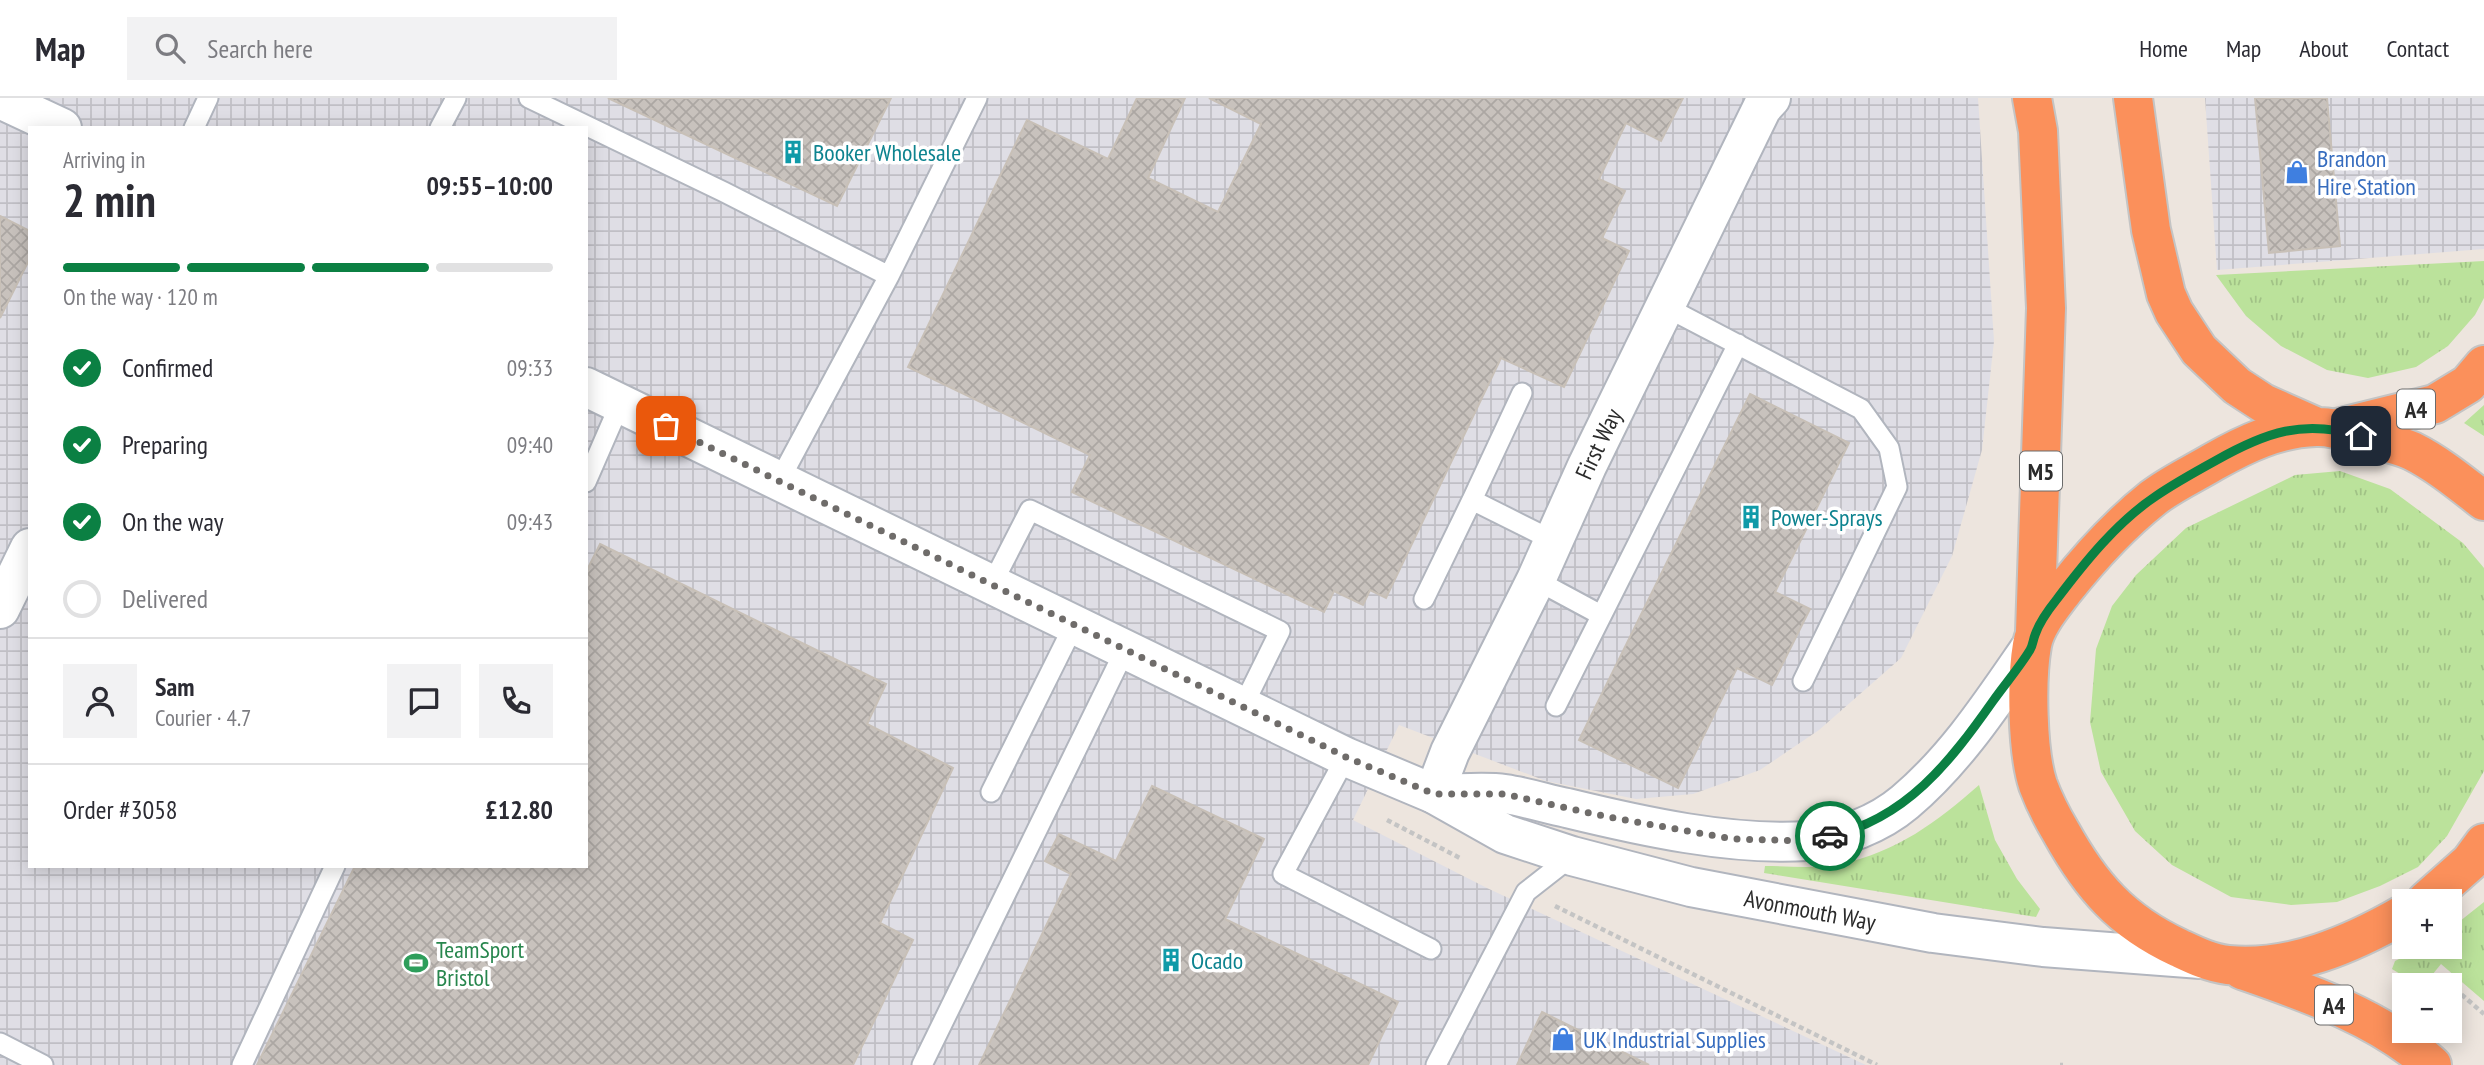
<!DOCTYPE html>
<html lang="en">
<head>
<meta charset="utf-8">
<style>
	body { margin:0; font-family:"PT Sans Narrow",sans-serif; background:#f2f2f3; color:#2b2b33; height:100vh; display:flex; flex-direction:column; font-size:26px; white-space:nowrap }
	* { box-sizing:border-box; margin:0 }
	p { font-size:23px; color:#7c7c81 }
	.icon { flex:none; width:38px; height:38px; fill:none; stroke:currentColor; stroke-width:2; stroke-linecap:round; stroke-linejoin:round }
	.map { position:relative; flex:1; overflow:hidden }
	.panel { position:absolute; left:28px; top:28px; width:560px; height:742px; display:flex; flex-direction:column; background:#fff; border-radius:0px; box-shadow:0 4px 18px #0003 }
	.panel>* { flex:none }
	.tools { position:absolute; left:2392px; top:791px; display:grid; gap:14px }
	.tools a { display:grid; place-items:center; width:70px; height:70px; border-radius:0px; background:#fff; box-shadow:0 4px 18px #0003; font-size:35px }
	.pin { position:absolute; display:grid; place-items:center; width:60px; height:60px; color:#fff; margin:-30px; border-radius:14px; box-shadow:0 4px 10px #0006 }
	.courier { position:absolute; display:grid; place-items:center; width:70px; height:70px; margin:-35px; border:5px solid #0b8043; border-radius:50%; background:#fff; color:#222; box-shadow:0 2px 9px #0007 }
	.overview em { font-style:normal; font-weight:700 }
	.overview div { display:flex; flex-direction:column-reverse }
	.overview { display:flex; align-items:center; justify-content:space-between; height:119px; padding:0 35px }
	h1 { font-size:46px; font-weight:700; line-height:52px }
	.bar { display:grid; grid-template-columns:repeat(4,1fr); gap:10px 7px; align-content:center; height:84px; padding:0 35px }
	.bar i { height:9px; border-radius:5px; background:#e1e1e2 }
	.bar .active { background:#0b8043 }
	.bar p { grid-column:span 4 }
	.line { display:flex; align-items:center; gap:18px; padding:0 35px; border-top:2px solid #e1e1e2 }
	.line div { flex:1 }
	.round { display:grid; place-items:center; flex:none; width:74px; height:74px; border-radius:0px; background:#f2f2f3 }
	ol { padding:0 35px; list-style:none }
	li { display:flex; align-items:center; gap:21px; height:77px }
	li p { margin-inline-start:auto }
	li .icon { padding:7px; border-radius:50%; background:#0b8043; color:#fff; stroke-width:4 }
	li:last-child { color:#7c7c81 }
	li i { width:38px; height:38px; border:4px solid #e1e1e2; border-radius:50% }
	header { display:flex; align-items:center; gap:42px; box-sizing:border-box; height:98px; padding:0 35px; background:#fff; border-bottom:2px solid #e1e1e2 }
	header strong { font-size:33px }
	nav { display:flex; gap:38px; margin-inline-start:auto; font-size:24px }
	.search { width:490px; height:63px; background:#f2f2f3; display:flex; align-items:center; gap:18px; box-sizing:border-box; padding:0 24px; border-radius:0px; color:#7c7c81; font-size:26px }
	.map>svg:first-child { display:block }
	.industrial { fill:url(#industrial-grid); fill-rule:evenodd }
	.grass { fill:url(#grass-tufts) }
	.building { fill:url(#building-cross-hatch); stroke:#c8c0b7; stroke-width:2 }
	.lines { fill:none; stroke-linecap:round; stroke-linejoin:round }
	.lane-casing { stroke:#b1b5be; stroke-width:23 }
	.street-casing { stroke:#b1b5be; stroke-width:42 }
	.highway-casing { stroke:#c4c4c4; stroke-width:42 }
	.path { stroke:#c4c4c4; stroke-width:4.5; stroke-dasharray:5 3.5; stroke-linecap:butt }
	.lane { stroke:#fff; stroke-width:19 }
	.street { stroke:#fff; stroke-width:38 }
	.highway { stroke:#fb905b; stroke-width:38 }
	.done { stroke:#6f6c6a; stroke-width:7; stroke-dasharray:0 12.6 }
	.route { stroke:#0b8043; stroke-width:9 }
	.labels { text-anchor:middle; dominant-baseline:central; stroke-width:7; stroke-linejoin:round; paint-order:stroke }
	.shield { fill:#fff; stroke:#6b6b6b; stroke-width:2 }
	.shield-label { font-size:23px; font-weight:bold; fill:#2b2b2b }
	.culture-label { font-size:24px; fill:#0d838f; stroke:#fff; text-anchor:start }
	.shop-label { font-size:24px; fill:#366cbe; stroke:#fff; text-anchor:start }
	.street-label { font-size:24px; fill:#2b2b2b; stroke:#fff }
	.leisure-label { font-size:24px; fill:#27864d; stroke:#fff; text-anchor:start }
</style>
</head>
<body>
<header>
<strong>Map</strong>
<div class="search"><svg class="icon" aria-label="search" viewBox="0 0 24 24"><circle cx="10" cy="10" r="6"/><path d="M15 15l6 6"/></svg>Search here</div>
<nav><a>Home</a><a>Map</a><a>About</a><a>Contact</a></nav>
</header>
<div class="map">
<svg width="2484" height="967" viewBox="0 0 2484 967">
	<defs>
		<pattern id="industrial-grid" width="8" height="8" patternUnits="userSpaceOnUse" patternTransform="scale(1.75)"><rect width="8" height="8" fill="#dfdee5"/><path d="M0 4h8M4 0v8" fill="none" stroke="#c0bfc5"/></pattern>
		<pattern id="grass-tufts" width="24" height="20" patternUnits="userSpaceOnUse" patternTransform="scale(1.75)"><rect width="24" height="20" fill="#bbe29b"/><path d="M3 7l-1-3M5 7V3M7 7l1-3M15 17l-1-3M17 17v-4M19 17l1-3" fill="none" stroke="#a1c286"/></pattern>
		<pattern id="building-cross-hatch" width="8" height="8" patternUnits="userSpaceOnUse" patternTransform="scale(1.75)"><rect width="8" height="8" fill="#c8c2bd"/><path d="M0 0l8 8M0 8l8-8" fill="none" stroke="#aca7a3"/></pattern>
	</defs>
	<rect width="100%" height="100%" fill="#ede5de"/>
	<!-- industrial -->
	<path class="industrial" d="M0 0H1978L1994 243 1982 352 1952 458 1901 560 1819 632 1760 672 1693 696 1636 701 1546 683 1399 627 1353 722 1487 790 1866 967H0ZM30 30H586V768H30Z
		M2205 0H2484V151L2217 172Z"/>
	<!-- grass -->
	<path class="grass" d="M2484 163V200L2475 217 2448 248 2416 269 2368 280 2327 272 2281 248 2246 218 2216 177Z
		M2484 307V338L2464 325Z
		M2340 373 2390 391 2463 445 2484 470V673L2447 738 2418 769 2380 788 2337 804 2291 807 2231 799 2172 767 2135 733 2101 674 2090 624 2096 551 2112 508 2136 477 2186 430 2295 377Z
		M1979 687 1995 742 2017 781 2040 811 2036 819 1764 775 1765 768C1789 768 1817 771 1840 766 1897 754 1937 724 1979 687Z
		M2484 804V903L2441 866 2424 887H2418L2392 871 2395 863 2423 849H2450V831Z"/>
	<!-- building -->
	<path class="building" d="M608 0H891L837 108Z
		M1137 0H1185L1148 80 1218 114 1261 26 1209 0H1683L1661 43 1626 25 1599 81 1625 93 1602 140 1629 153 1564 289 1501 260 1386 500 1370 492 1363 507 1334 493 1324 514 1072 394 1090 357 908 269 1027 22 1108 61Z
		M2255 0H2327L2340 148 2269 155Z
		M0 118 30 133V160L0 220Z
		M1750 296 1849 345 1775 494 1810 511 1772 587 1737 570 1678 690 1579 642Z
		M600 446 886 586 867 626 953 670 880 825 913 842 853 967H257L355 768H586V474Z
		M1152 688 1264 741 1225 821 1398 904 1368 967H979L1071 776 1045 763 1059 736 1116 763Z
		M1542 914 1649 967H1517Z"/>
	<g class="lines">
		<!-- lane casing -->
		<g class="lane-casing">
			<path id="lane" d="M529 0 724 94 889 178
				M194 30 208 0
				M440 30 456 0
				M1664 208 1861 311 1889 350 1897 389 1803 583
				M779 383 889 178 977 0
				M586 384 620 306
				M1472 402 1522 295
				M1536 482 1601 517
				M991 488 1030 412 1280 533 1243 608
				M1424 501 1472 402 1554 443
				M1556 608 1738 246
				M1346 659 1283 776 1431 851
				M991 694 1074 527
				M0 945 43 967
				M242 967 335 768
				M922 967 1125 552
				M1436 967 1526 794 1572 758"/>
		</g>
		<!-- street casing -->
		<g class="street-casing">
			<g id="street">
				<path d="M0 1 62 30"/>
				<path id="s1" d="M586 289 1346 659 1434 696 1505 736 1572 758 1691 789 1933 835 2043 849 2201 861"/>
				<path d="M0 511 30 450"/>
				<path id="s2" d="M1434 696 1450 654 1536 482 1587 368 1762 10 1771 0"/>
				<path d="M1436 696C1459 696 1483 693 1505 696 1526 699 1547 706 1567 710 1641 728 1731 748 1807 743 1841 741 1879 726 1905 704 1956 661 1993 604 2031 549"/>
			</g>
		</g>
		<!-- highway casing -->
		<g class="highway-casing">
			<path id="highway" d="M2032 0 2038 33 2046 210 2035 534
				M2133 0 2151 132 2166 196 2174 214 2199 252 2237 288 2263 305 2317 329
				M2338 330 2435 306 2468 286 2484 267
				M2426 803 2470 764 2484 745
				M2404 816C2352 846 2290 873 2228 867 2210 865 2194 857 2179 850 2121 823 2091 788 2061 734 2052 719 2044 703 2038 687 2027 653 2026 582 2032 547 2035 528 2052 508 2064 492 2090 459 2119 427 2153 400 2171 386 2193 376 2213 364 2245 346 2278 330 2316 329 2332 328 2347 334 2362 338 2378 343 2397 346 2412 353 2438 366 2461 385 2484 403
				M2242 872C2308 895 2379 919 2432 967"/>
		</g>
		<!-- path -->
		<path class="path" d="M1387 722 1460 760
			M1555 808 1877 967
			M2443 887 2446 883 2484 916
			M2060 967H2063"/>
		<!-- lane -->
		<use href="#lane" class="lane"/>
		<!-- street -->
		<use href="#street" class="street"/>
		<!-- highway -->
		<use href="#highway" class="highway"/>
	</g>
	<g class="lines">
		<!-- done -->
		<path class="done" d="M666 328 1346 659 1434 696H1504L1608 719 1733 741 1809 743 1830 738"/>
		<!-- route -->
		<path class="route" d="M1830 738C1906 721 1950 664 1993 603 2005 586 2019 570 2030 552 2033 547 2033 542 2035 537 2039 525 2049 511 2057 501 2085 464 2117 424 2156 398 2175 385 2195 374 2215 363 2266 334 2303 321 2361 338"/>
	</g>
	<!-- icons -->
	<defs>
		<g id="building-bare" transform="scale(1.89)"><path d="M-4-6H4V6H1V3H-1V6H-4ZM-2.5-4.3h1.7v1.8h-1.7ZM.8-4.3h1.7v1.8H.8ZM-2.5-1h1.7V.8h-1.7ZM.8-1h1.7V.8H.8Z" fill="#0f9aa8" stroke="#fff" stroke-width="2.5" paint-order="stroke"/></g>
		<g id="shop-bare" transform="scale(1.89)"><path d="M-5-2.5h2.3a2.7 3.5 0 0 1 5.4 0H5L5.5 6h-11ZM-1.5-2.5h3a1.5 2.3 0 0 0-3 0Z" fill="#3f7fe0" stroke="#fff" stroke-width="2.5" paint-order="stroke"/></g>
		<g id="stadium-bare" transform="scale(1.89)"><path d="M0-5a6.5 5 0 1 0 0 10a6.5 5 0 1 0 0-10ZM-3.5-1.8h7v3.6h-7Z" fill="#2e9e5b" stroke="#fff" stroke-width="2.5" paint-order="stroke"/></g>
	</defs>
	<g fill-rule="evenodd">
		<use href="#building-bare" x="793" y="54"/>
		<use href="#shop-bare" x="2297" y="74"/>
		<use href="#building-bare" x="1751" y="419"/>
		<use href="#building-bare" x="1171" y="862"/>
		<use href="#stadium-bare" x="416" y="865"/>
		<use href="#shop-bare" x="1563" y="941"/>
	</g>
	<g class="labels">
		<!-- shield labels -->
		<g class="shield">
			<rect x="2397" y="291.5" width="38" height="39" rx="5"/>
			<rect x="2020" y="353.5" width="42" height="39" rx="5"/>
			<rect x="2315" y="887.5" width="38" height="39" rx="5"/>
		</g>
		<g class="shield-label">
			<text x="2416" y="311">A4</text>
			<text x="2041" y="373">M5</text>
			<text x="2334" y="907">A4</text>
		</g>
		<!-- culture labels -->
		<g class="culture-label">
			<text x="813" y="54">Booker Wholesale</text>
			<text x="1771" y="419">Power-Sprays</text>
			<text x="1191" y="862">Ocado</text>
		</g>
		<!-- shop labels -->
		<g class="shop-label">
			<text x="2317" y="60">Brandon<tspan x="2317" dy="28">Hire Station</tspan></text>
			<text x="1583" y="941">UK Industrial Supplies</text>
		</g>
		<!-- street labels -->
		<g class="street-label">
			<text stroke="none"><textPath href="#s2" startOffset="387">First Way</textPath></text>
			<text stroke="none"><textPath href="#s1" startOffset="1337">Avonmouth Way</textPath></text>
		</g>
		<!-- leisure labels -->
		<g class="leisure-label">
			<text x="436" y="851">TeamSport<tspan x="436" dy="28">Bristol</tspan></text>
		</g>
	</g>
</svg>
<div class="tools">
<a>+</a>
<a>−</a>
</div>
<div class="pin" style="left:666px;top:328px;background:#ea580c"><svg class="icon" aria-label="bag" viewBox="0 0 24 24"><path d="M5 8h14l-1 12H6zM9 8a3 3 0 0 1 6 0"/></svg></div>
<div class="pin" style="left:2361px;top:338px;background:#1f2937"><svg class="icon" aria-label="home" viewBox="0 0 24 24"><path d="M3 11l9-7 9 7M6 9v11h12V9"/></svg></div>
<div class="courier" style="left:1830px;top:738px"><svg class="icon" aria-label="car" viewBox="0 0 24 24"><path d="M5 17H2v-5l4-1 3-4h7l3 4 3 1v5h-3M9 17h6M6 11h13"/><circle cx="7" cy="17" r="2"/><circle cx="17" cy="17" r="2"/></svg></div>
<section class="panel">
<div class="overview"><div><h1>2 min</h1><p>Arriving in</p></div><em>09:55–10:00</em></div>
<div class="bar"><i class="active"></i><i class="active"></i><i class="active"></i><i></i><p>On the way · 120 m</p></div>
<ol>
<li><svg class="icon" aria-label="check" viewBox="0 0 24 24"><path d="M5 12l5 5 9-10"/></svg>Confirmed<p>09:33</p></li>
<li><svg class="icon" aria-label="check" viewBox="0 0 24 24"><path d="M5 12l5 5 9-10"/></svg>Preparing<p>09:40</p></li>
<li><svg class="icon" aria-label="check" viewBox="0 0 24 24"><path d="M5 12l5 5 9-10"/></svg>On the way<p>09:43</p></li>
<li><i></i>Delivered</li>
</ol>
<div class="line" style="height:126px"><a class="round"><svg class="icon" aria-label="person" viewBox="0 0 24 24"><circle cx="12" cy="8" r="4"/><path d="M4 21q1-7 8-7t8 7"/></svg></a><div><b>Sam</b><p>Courier · 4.7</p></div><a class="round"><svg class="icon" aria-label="chat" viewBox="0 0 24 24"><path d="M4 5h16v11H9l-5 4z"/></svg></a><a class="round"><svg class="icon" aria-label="phone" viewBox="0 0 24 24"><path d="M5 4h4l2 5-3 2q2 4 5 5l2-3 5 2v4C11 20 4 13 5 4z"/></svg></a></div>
<div class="line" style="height:91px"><div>Order #3058</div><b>£12.80</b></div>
</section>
</div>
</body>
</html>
